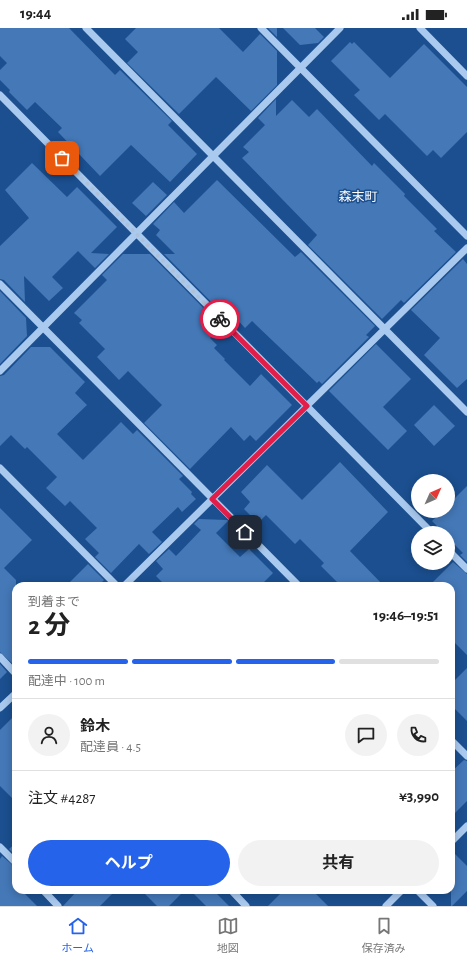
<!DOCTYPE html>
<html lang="ja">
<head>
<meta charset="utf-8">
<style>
	body { margin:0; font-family:"Alegreya Sans","Noto Sans JP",sans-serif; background:#f2f2f2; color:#222; height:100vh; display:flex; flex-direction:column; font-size:15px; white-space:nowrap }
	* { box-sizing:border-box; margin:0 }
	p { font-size:13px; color:#767676 }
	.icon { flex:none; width:22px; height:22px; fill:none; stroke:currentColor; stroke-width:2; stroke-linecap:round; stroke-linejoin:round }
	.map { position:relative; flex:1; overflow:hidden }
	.sheet { position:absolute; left:12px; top:554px; width:443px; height:312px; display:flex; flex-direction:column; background:#fff; border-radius:12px; box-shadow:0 2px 10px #0003 }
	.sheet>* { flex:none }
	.needle { width:26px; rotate:45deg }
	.fabs { position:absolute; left:411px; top:446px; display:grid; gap:8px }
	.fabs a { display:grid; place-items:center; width:44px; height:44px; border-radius:50%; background:#fff; box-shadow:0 2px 10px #0003; font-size:20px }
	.pin { position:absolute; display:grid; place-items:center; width:34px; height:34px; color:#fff; margin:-17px; border-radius:8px; box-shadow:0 2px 6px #0006 }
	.courier { position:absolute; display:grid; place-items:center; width:40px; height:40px; margin:-20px; border:3px solid #e11d48; border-radius:50%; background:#fff; color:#222; box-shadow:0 1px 5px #0007 }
	.summary em { font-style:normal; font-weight:700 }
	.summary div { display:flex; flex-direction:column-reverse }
	.summary { display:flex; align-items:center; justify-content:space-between; height:68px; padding:0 16px }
	h1 { font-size:26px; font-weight:700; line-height:30px }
	.bar { display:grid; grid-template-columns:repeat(4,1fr); gap:6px 4px; align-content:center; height:48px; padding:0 16px }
	.bar i { height:5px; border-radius:3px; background:#e0e0e0 }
	.bar .current { background:#2563eb }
	.bar p { grid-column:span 4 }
	.line { display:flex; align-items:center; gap:10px; padding:0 16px; border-top:1px solid #e0e0e0 }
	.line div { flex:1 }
	.round { display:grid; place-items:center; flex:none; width:42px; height:42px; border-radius:21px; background:#f2f2f2 }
	.action { display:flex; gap:8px; margin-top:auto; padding:8px 16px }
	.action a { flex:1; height:46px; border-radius:24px; background:#2563eb; color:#fff; font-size:16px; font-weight:700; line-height:46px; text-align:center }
	.action a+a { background:#f2f2f2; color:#222 }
	.status { display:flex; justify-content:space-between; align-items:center; height:28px; padding:0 20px; background:#fff; direction:ltr }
	.status svg { height:11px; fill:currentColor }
	.tabs { display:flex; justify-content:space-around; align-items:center; height:56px; border-top:1px solid #e0e0e0; background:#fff; font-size:11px; color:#767676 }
	.tabs a { display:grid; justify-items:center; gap:2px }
	.tabs .current { color:#2563eb }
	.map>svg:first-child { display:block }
	.building { fill:#4478b7 }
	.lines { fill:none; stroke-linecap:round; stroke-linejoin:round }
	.minor { stroke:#a9c9ee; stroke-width:7 }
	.done { stroke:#afc1d8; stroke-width:4; stroke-dasharray:0 7.2 }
	.route { stroke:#e11d48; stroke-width:5 }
	.labels { text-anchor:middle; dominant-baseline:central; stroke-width:3; stroke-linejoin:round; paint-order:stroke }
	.quarter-label { font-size:13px; fill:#fff; stroke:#1b4f8f }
</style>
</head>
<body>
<div class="status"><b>19:44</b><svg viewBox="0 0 49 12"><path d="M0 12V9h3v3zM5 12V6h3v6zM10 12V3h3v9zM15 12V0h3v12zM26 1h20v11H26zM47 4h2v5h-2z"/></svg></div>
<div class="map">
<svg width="467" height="878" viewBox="0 0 467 878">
	<rect width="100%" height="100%" fill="#1b4f8f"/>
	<!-- building -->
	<path class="building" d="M0 0H69L115 47 120 42 172 93 168 97 197 126 170 154 131 117 100 148 58 104 62 100 35 74 27 82 9 64 10 62 0 52V42L7 35 0 28Z
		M136 0H219L243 24 260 6 277 23V57L251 83 216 49 179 86 127 35 138 24 125 11Z
		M268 0H277V9Z
		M283 0H315L324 9 318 15 300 17Z
		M350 14 352 16 354 14 390 50 424 16 467 59V104L441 130 433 122 427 128 385 86 379 92 354 67 360 62 331 33Z
		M276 71V88L292 72 309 89 317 81 372 138 374 135 405 166 404 168 437 201 434 203 456 224 404 275 401 272 382 291 308 217 317 207 242 130 249 124 243 119 265 97 258 90Z
		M32 135 67 169 77 159 117 199 91 225 109 226 95 240 78 223 52 249 63 260 49 273 24 248 25 274 4 252 0 251V218L29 190 5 162Z
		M217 152 295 229 301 224 375 298 366 307 369 309 322 356 319 353 317 355 252 293 245 300 233 287 229 292 164 226H175L156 207 160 202 153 196 174 174 184 185Z
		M153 154 167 167 146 188 132 175Z
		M123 226H150L222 299 210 310 217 317 214 320 225 331 224 332 250 358 261 346 292 377 256 413 250 407 244 413 231 399 190 441 144 395 162 377 128 343 119 352 97 329 105 321 79 295 82 292 74 285 107 252 102 247Z
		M463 231 467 236V351L457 360 424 327 440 310 411 282Z
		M0 263 26 290 27 308 0 336Z
		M376 316 411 351 383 379 407 403 388 422 329 363Z
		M31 319H50L85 354 75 365 87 377 57 406 83 432 121 394 133 406 137 402 183 448 179 451 192 464 191 466 196 471 182 484 178 479 152 504 162 514 149 526 139 516 111 545 95 529 99 525 85 511 97 500 70 473 65 478 46 460 57 449 27 419 25 421 11 407 0 418V348L4 347Z
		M434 377 455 398 434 418 414 397Z
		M340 434 388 484 350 523 384 558H341L321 538 324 535 300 511 295 516 266 487 258 495 244 481 250 474 241 464 267 437 302 472Z
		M467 458V534L460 527 463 525 448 510V505H444L432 493 442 483H448V477Z
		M0 480 32 512 4 540 16 552V635L14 637 0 624Z
		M199 491 227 492 228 493 216 505 240 529 249 521 273 545 260 558H166L156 548 163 541 156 533 169 521 176 528 201 502 194 496Z
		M453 534 467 546V627L451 611V558H429Z
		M88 536 104 552 98 558H66Z
		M0 636 7 644 0 651Z
		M467 640V693L451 677V656Z
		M16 686V774L0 758V702Z
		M464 732 467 733V773L451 789V744Z
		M16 815V828L9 821Z
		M451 822 467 838V863L452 878H451Z
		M2 828 16 840V862H21L37 878H0V831Z
		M78 862H116L100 878H63Z
		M141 862H185L169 878H157Z
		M190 862H213L229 878H206Z
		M284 862H312L328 878H268Z"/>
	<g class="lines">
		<!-- minor -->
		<path class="minor" d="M86 0 467 384
			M261 0 467 208
			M420 0 467 48
			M0 67 432 505
			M0 256 299 558
			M0 343 340 0
			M0 440 117 558
			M448 522 467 541
			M124 558 467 220
			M0 629 16 646
			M0 680 16 665
			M451 712 467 728
			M451 814 467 798
			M0 819 16 835
			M43 862 58 878
			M231 862 246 878
			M417 862 433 878
			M386 878 402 862"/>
	</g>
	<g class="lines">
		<!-- done -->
		<path class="done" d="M62 130 220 291"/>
		<!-- route -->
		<path class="route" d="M220 291 307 378 212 471 245 504"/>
	</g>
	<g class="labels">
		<!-- quarter labels -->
		<g class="quarter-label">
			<text x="358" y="169">森末町</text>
		</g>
	</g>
</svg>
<div class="fabs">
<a><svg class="needle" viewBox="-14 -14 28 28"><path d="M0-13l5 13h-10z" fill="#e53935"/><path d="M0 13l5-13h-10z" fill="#767676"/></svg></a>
<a><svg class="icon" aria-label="layers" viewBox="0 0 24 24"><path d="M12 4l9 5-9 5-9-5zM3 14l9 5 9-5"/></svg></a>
</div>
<div class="pin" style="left:62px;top:130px;background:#ea580c"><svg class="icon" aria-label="bag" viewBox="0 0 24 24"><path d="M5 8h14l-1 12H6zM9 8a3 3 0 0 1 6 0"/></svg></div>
<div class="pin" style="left:245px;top:504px;background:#1f2937"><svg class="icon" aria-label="home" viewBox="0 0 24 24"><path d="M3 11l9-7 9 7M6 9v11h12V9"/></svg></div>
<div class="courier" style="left:220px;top:291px"><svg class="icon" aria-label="bike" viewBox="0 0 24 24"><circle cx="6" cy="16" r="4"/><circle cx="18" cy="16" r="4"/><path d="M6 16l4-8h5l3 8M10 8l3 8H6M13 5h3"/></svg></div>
<section class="sheet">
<div class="summary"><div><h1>2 分</h1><p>到着まで</p></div><em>19:46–19:51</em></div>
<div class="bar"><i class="current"></i><i class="current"></i><i class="current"></i><i></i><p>配達中 · 100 m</p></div>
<div class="line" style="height:72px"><a class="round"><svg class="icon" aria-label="person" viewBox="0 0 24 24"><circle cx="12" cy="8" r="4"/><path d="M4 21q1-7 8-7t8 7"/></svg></a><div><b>鈴木</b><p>配達員 · 4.5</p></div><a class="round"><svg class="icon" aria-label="chat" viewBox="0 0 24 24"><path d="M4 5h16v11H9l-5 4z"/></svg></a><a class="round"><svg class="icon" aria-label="phone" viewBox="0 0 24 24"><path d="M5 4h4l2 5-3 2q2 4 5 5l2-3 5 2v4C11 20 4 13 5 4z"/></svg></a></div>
<div class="line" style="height:52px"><div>注文 #4287</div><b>¥3,990</b></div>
<div class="action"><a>ヘルプ</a><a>共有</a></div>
</section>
</div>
<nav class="tabs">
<a class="current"><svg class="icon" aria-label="home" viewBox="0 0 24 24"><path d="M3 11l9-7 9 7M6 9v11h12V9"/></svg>ホーム</a>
<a><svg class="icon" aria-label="map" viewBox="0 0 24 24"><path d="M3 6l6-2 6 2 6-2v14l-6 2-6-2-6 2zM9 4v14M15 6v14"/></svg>地図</a>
<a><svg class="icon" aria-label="saved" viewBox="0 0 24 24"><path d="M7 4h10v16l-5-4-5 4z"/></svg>保存済み</a>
</nav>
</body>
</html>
